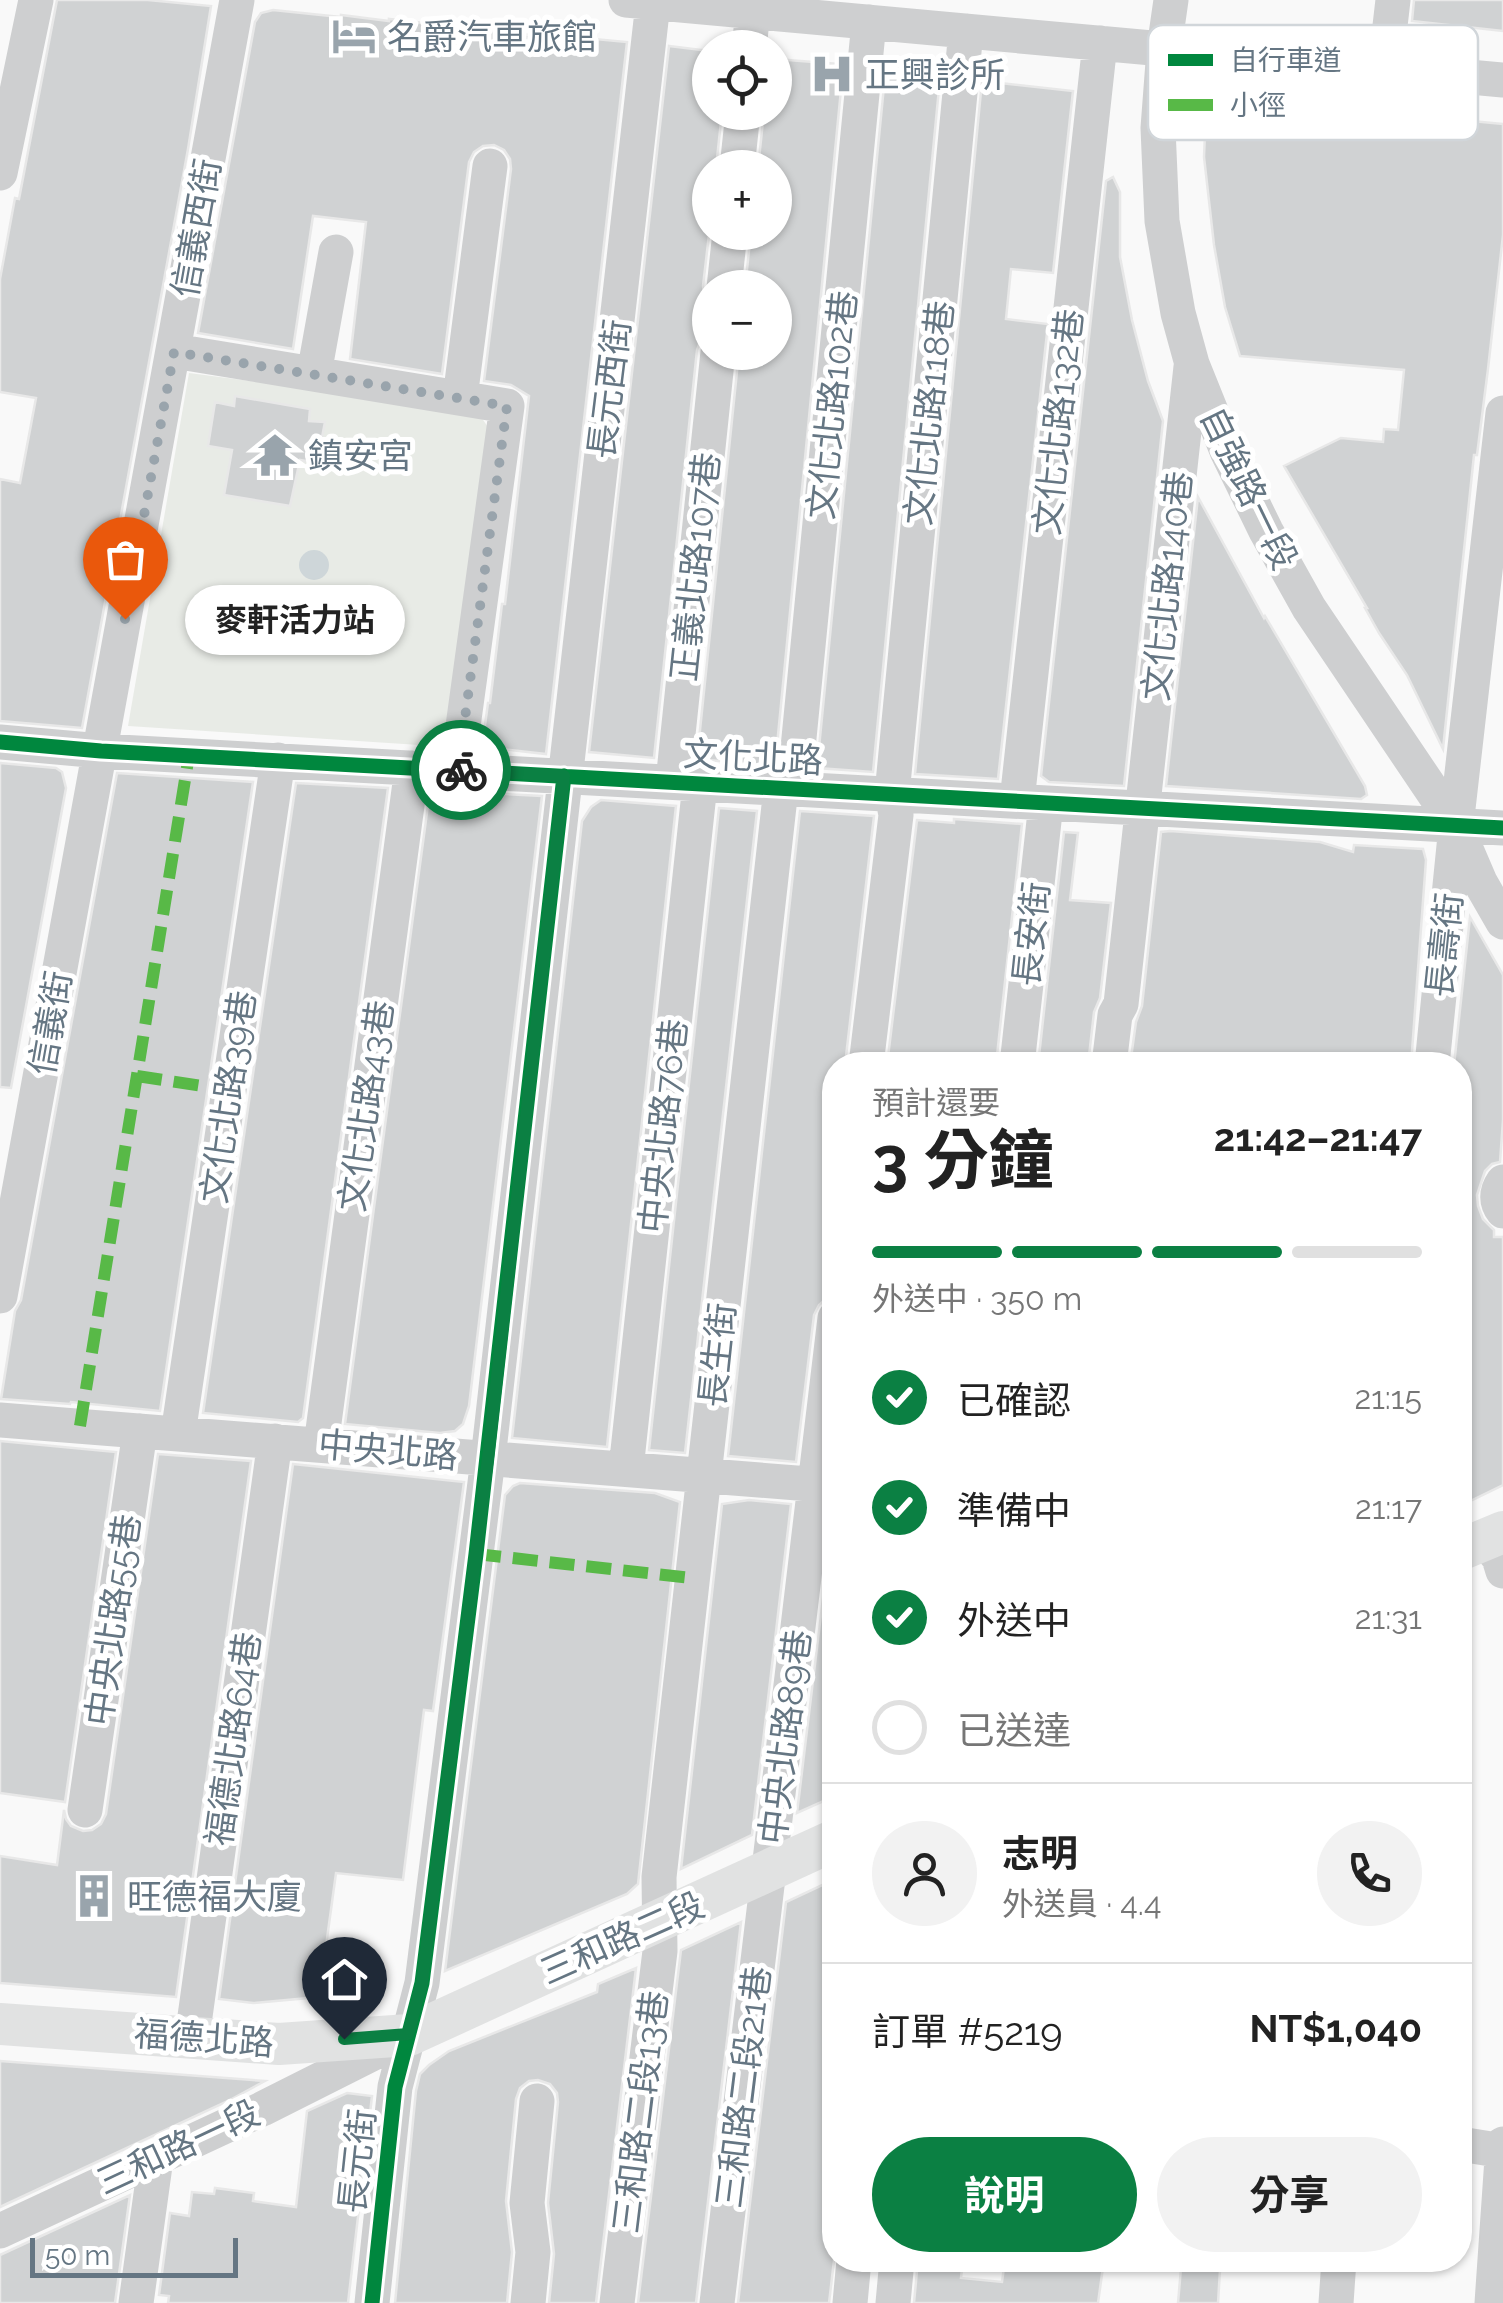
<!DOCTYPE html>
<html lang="zh-TW">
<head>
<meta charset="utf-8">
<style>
	body { margin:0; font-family:Raleway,"Noto Sans TC",sans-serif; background:#f2f2f2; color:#222; height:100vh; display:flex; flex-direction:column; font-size:38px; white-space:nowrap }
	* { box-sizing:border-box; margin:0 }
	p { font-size:32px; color:#767676 }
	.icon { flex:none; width:55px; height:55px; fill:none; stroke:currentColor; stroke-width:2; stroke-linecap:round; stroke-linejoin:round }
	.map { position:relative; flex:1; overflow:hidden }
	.details { position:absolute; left:822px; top:1052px; width:650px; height:1220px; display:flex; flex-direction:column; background:#fff; border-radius:40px; box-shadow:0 2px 8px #0004 }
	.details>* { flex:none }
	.controls { position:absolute; left:692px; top:30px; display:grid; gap:20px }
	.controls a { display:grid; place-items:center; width:100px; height:100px; border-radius:50%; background:#fff; box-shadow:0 2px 8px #0004; font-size:50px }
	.scale { position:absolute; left:30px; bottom:25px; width:208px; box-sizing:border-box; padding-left:10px; border:5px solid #657683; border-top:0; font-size:28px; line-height:35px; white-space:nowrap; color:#657683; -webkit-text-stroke:8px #fff; paint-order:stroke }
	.pin { position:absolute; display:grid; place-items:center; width:85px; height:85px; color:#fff; margin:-102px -42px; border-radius:50% 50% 50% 0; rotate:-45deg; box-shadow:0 0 10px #0007 }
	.pin .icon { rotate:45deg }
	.courier { position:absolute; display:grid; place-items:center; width:100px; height:100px; margin:-50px; border:8px solid #0b8043; border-radius:50%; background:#fff; color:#222; box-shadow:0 2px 12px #0007 }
	.bubble { position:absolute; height:70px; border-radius:35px; background:#fff; box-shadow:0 2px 8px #0004; font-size:32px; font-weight:700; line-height:70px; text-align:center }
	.headline em { font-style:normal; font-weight:700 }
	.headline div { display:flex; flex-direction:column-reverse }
	.headline { display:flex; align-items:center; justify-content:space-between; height:170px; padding:0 50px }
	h1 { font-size:65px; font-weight:700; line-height:75px }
	.bar { display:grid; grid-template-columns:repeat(4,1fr); gap:15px 10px; align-content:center; height:120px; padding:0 50px }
	.bar i { height:12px; border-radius:8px; background:#e0e0e0 }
	.bar .on { background:#0b8043 }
	.bar p { grid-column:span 4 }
	.line { display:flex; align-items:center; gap:25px; padding:0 50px; border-top:2px solid #e0e0e0 }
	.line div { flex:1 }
	.round { display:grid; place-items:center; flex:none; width:105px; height:105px; border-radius:52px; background:#f2f2f2 }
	ol { padding:0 50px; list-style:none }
	li { display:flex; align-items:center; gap:30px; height:110px }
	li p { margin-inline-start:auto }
	li .icon { padding:10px; border-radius:50%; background:#0b8043; color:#fff; stroke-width:4 }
	li:last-child { color:#767676 }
	li i { width:55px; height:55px; border:5px solid #e0e0e0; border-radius:50% }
	.button { display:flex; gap:20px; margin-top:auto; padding:20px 50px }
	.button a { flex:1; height:115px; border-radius:60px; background:#0b8043; color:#fff; font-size:40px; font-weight:700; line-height:115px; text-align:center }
	.button a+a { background:#f2f2f2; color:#222 }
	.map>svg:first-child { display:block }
	.green { fill:#e8ebe6 }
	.water { fill:#ced6d9 }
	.building { fill:#d0d2d3; stroke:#e8e8e8; stroke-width:2.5 }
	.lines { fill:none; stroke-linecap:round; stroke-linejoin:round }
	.minor { stroke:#cecfd0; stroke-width:35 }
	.major { stroke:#e1e2e2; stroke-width:42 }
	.quiet { stroke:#58b947; stroke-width:12; stroke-dasharray:25 12; stroke-linecap:butt }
	.cycleway-casing { stroke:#fff; stroke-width:21 }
	.cycleway { stroke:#00873e; stroke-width:15 }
	.done { stroke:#99a4ac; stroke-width:10; stroke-dasharray:0 18 }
	.route { stroke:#0b8043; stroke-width:12 }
	.labels { text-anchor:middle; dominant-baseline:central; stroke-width:10; stroke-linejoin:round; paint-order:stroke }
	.poi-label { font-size:35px; fill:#657683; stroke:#fff; text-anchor:start }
	.street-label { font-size:35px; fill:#657683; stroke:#fff }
	.key { fill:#fff; stroke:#d1d6da; stroke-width:2.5 }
	.key-label { font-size:28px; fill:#657683 }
</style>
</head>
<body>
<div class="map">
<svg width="1503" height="2303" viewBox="0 0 1503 2303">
	<rect width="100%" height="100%" fill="#f9f9f9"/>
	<!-- green -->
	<path class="green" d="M189 373 477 411 492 433 450 747 128 726Z"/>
	<!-- water -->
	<path class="water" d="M299 565a15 15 0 1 1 30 0a15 15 0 1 1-30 0Z"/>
	<!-- building -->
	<path class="building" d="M57 0H148L211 6 188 149 82 728 0 721V479L20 483 36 398 0 392V279L15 198 19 199Z
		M1414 0H1503V31L1412 21Z
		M273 10 341 17V15L389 21V19L574 40V37L627 42 546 754 482 747 488 703H490L502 604H505L529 396 511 385 484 381 511 169 510 159 504 150 494 145 483 146 474 152 469 162 442 374 350 359 366 222 313 216 293 349 198 333 255 22 261 13Z
		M669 46 710 51V112H722L716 168H710V226L703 286 704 296 710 304V332L701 339 697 350 654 758 589 752Z
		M775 59 839 64 843 69 775 766 697 759 739 352H775V288H745L751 232H775V168H758L764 112H775Z
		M893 70 935 73 940 78 873 772 817 768 885 76Z
		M982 81 1073 91 1053 273 1011 269 1006 319 1048 324 998 779 915 774Z
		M1241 99 1503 124V235L1488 369 1477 455H1474L1443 749 1407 675 1379 633 1365 608H1367L1284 466 1341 438 1383 442 1384 429 1398 430 1404 370 1240 356 1225 307 1214 245 1204 157 1205 133 1212 117 1223 105Z
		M1113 177 1120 192V257L1132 320 1148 381 1163 421 1124 786 1049 782 1041 776 1106 181Z
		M235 396 310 409 309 421 325 422 317 463 300 460 290 506 224 495 232 450 208 446 215 402 234 406Z
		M1198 497 1264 618 1265 616 1365 786 1367 795 1361 799 1166 786Z
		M0 763 56 768 62 772 66 788 11 1088 0 1087Z
		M117 773 253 782 160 1411 71 1402 70 1404 1 1399 15 1311 21 1300Z
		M296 783 388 788 303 1418 298 1422 203 1413Z
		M430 790 542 796 469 1406 463 1424 455 1431 440 1433 345 1424Z
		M601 800 676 806 607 1447 512 1438 582 821 591 807Z
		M719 808 757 811 685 1453 649 1450Z
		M800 811 874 816 845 1065H835V1297L826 1299 819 1305 814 1315 796 1462 728 1456Z
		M954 819 1022 824 996 1065H887L917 820 954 823Z
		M1170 831 1320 842 1353 852 1354 845 1423 849 1426 860 1411 1065H1130L1136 1022 1142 1006 1161 832Z
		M1064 832 1078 833 1070 900 1111 903 1100 998 1094 1012 1088 1065H1038Z
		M1470 917 1503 975V1120L1500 1162 1492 1164 1485 1171 1477 1195 1478 1206 1483 1219 1494 1230V1237H1503V1485L1460 1506V1065H1454Z
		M0 1441 116 1452 65 1802 0 1793Z
		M158 1454 251 1461 176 1997 0 1983V1856L57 1865 64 1810 66 1819 71 1826 83 1831 92 1830 101 1824 106 1814Z
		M293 1464 464 1482 433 1711 424 1710 403 1880 336 1873 319 1997 253 2003 219 1999Z
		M520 1483 655 1493 680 1502 638 1884 627 1894 445 1971 505 1495 513 1486Z
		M749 1500 791 1504 752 1835 681 1869 722 1504Z
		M834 1507 835 1796 797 1813Z
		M835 1879V2252L829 2303H738L786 1902Z
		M741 1922 696 2303H638L681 1950Z
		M636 1968 596 2303H549L554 2254 548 2203 558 2102 557 2093 550 2084 538 2080 529 2081 520 2088 516 2099 506 2201 512 2252 507 2303H395L416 2091 420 2074 429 2065 449 2051 597 1992 598 1984Z
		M0 2061 186 2075 265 2081 228 2101 0 2207Z
		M347 2093 372 2096 348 2303H168L169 2296 159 2295 170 2213 189 2216 192 2192 214 2194 215 2188 254 2193 253 2201 296 2207 307 2111Z
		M130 2195 115 2303H0V2255Z
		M918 2260H963L961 2278 1002 2282 1005 2260H1104L1098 2303H914Z
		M1181 2268 1220 2270 1218 2303H1178Z"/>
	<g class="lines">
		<!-- minor -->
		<path class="minor" d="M626 0 1503 80
			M1171 0 1164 49 1158 128 1162 221 1178 313 1192 364 1227 451 1266 531 1309 608 1456 826 1480 882 1503 922
			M749 48 753 11
			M1385 69 1393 0
			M737 168 743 112
			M0 173 36 0
			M724 288 730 232
			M174 351 507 406 457 770
			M314 374 336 252
			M460 398 490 166
			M0 742 101 751 1503 828
			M673 782 718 352
			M794 789 869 22
			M1017 801 1100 43
			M866 1065 896 815 892 794 966 31
			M1017 1065 1046 803
			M1109 1065 1115 1015 1121 1004 1191 367
			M1432 1065 1456 826 1503 413
			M1503 1182C1496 1192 1496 1202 1503 1211
			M0 1296 237 0
			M0 1420 835 1486
			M178 1434 278 760
			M321 1445 412 768
			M626 1469 700 784
			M1484 1539 1499 1558 1503 1571
			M85 1810 140 1431
			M192 2038 275 1441
			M1460 2144 1503 2151
			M0 2231 262 2109 399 2040
			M136 2303 156 2158
			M372 2303 395 2087 422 1983 488 1459 653 3
			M528 2303 533 2252 527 2203 537 2101
			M617 2303 660 1951 659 1877 781 788
			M717 2303 835 1318
			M850 2303 854 2260
			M893 2303 897 2260
			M1336 2303 1339 2260
			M1492 2303 1503 2144"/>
		<!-- major -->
		<path class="major" d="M1460 1550 1503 1532
			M0 2024 279 2044 409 2035 835 1840"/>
		<!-- quiet -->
		<path class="quiet" d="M137 1076 229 1090
			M80 1426 189 755
			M476 1554 692 1578"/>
		<!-- cycleway casing -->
		<g class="cycleway-casing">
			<path id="cycleway" d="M0 742 101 751 1503 828
				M372 2303 395 2087 422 1983 476 1554 564 776"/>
		</g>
		<!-- cycleway -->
		<use href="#cycleway" class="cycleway"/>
	</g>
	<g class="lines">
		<!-- done -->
		<path class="done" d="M125 619 174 352 507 406 458 770H461"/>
		<!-- route -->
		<path class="route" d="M344 2039 408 2034 422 1983 488 1458 564 776 461 770"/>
	</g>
	<!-- icons -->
	<defs>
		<g id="hotel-bare" transform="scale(3.45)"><path d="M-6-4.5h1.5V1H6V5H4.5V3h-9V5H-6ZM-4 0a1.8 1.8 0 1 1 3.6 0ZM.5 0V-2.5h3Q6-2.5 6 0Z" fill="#99a4ac" stroke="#fff" stroke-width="2.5" paint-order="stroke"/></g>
		<g id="hospital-bare" transform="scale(3.45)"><path d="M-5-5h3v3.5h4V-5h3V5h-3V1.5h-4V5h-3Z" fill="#99a4ac" stroke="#fff" stroke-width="2.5" paint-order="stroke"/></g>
		<g id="temple-bare" transform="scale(3.45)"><path d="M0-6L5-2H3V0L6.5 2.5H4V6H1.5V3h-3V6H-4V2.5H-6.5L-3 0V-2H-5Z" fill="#99a4ac" stroke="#fff" stroke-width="2.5" paint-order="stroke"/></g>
		<g id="building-bare" transform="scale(3.45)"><path d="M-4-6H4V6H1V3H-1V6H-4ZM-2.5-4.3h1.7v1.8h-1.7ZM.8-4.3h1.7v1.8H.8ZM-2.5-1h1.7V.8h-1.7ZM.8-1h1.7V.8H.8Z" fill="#99a4ac" stroke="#fff" stroke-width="2.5" paint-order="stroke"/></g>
	</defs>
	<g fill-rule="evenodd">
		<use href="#hotel-bare" x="354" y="36"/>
		<use href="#hospital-bare" x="832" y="74"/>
		<use href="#temple-bare" x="275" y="455"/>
		<use href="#building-bare" x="94" y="1896"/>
	</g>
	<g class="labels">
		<!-- poi labels -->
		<g class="poi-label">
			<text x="387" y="36">名爵汽車旅館</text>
			<text x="865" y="74">正興診所</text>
			<text x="308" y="455">鎮安宮</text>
			<text x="127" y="1896">旺德福大廈</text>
		</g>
		<!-- street labels -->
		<g class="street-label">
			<text transform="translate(196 228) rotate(-80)">信義西街</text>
			<text transform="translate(609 389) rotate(-83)">長元西街</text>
			<text transform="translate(832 405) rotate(-84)">文化北路102巷</text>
			<text transform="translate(929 413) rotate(-84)">文化北路118巷</text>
			<text transform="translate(1058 422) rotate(-84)">文化北路132巷</text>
			<text transform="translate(1249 488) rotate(64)">自強路一段</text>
			<text transform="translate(695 567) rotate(-84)">正義北路107巷</text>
			<text transform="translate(1167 586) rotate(-84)">文化北路140巷</text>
			<text transform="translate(753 757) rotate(3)">文化北路</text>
			<text transform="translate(1031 934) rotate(-84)">長安街</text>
			<text transform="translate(1444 945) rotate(-84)">長壽街</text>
			<text transform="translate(50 1023) rotate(-80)">信義街</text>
			<text transform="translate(228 1097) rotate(-82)">文化北路39巷</text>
			<text transform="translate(366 1106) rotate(-82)">文化北路43巷</text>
			<text transform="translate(663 1126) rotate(-84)">中央北路76巷</text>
			<text transform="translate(717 1355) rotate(-84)">長生街</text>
			<text transform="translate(388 1450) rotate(5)">中央北路</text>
			<text transform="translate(113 1620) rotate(-82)">中央北路55巷</text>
			<text transform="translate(785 1737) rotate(-83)">中央北路89巷</text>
			<text transform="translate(233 1739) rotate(-82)">福德北路64巷</text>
			<text transform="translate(622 1938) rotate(-24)">三和路二段</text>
			<text transform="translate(204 2038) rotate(4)">福德北路</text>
			<text transform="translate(743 2087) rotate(-83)">三和路二段21巷</text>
			<text transform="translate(640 2112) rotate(-83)">三和路二段13巷</text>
			<text transform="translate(178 2147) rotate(-25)">三和路一段</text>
			<text transform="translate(357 2161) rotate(-84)">長元街</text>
		</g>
	</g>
	<!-- legend -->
	<rect x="1148" y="25" width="330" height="115" rx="15" class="key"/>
	<rect x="1168" y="54" width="45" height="12" fill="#00873e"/>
	<rect x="1168" y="99" width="45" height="12" fill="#58b947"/>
	<g class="key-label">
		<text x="1230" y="70">自行車道</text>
		<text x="1230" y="115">小徑</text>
	</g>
</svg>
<div class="controls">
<a><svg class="icon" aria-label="locate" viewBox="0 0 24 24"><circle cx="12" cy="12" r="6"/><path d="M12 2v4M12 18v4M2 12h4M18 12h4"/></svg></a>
<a>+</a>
<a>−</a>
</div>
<div class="scale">50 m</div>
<div class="pin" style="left:125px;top:619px;background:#ea580c"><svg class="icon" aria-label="bag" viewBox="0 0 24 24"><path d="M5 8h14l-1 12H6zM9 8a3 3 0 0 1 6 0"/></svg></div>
<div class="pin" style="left:344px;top:2039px;background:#1f2937"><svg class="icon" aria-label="home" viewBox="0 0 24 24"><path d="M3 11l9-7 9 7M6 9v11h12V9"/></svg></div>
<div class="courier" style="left:461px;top:770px"><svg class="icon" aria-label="bike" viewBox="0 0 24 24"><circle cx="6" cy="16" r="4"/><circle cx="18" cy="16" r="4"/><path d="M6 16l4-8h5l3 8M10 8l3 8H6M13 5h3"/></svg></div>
<div class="bubble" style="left:185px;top:585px;width:220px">麥軒活力站</div>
<section class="details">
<div class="headline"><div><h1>3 分鐘</h1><p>預計還要</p></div><em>21:42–21:47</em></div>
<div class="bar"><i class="on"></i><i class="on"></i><i class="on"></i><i></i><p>外送中 · 350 m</p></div>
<ol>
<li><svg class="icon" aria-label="check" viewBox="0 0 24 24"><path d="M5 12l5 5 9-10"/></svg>已確認<p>21:15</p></li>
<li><svg class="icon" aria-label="check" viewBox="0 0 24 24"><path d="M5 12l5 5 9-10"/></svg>準備中<p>21:17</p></li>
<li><svg class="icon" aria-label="check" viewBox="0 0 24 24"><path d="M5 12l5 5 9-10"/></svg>外送中<p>21:31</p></li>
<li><i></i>已送達</li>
</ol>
<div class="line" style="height:180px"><a class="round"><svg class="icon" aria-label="person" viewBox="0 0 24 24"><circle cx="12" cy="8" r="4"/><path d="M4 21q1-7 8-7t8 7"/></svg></a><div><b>志明</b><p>外送員 · 4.4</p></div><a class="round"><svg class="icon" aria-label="phone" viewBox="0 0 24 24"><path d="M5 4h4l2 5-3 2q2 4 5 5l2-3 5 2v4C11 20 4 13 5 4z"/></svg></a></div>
<div class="line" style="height:130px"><div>訂單 #5219</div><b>NT$1,040</b></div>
<div class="button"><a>說明</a><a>分享</a></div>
</section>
</div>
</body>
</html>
